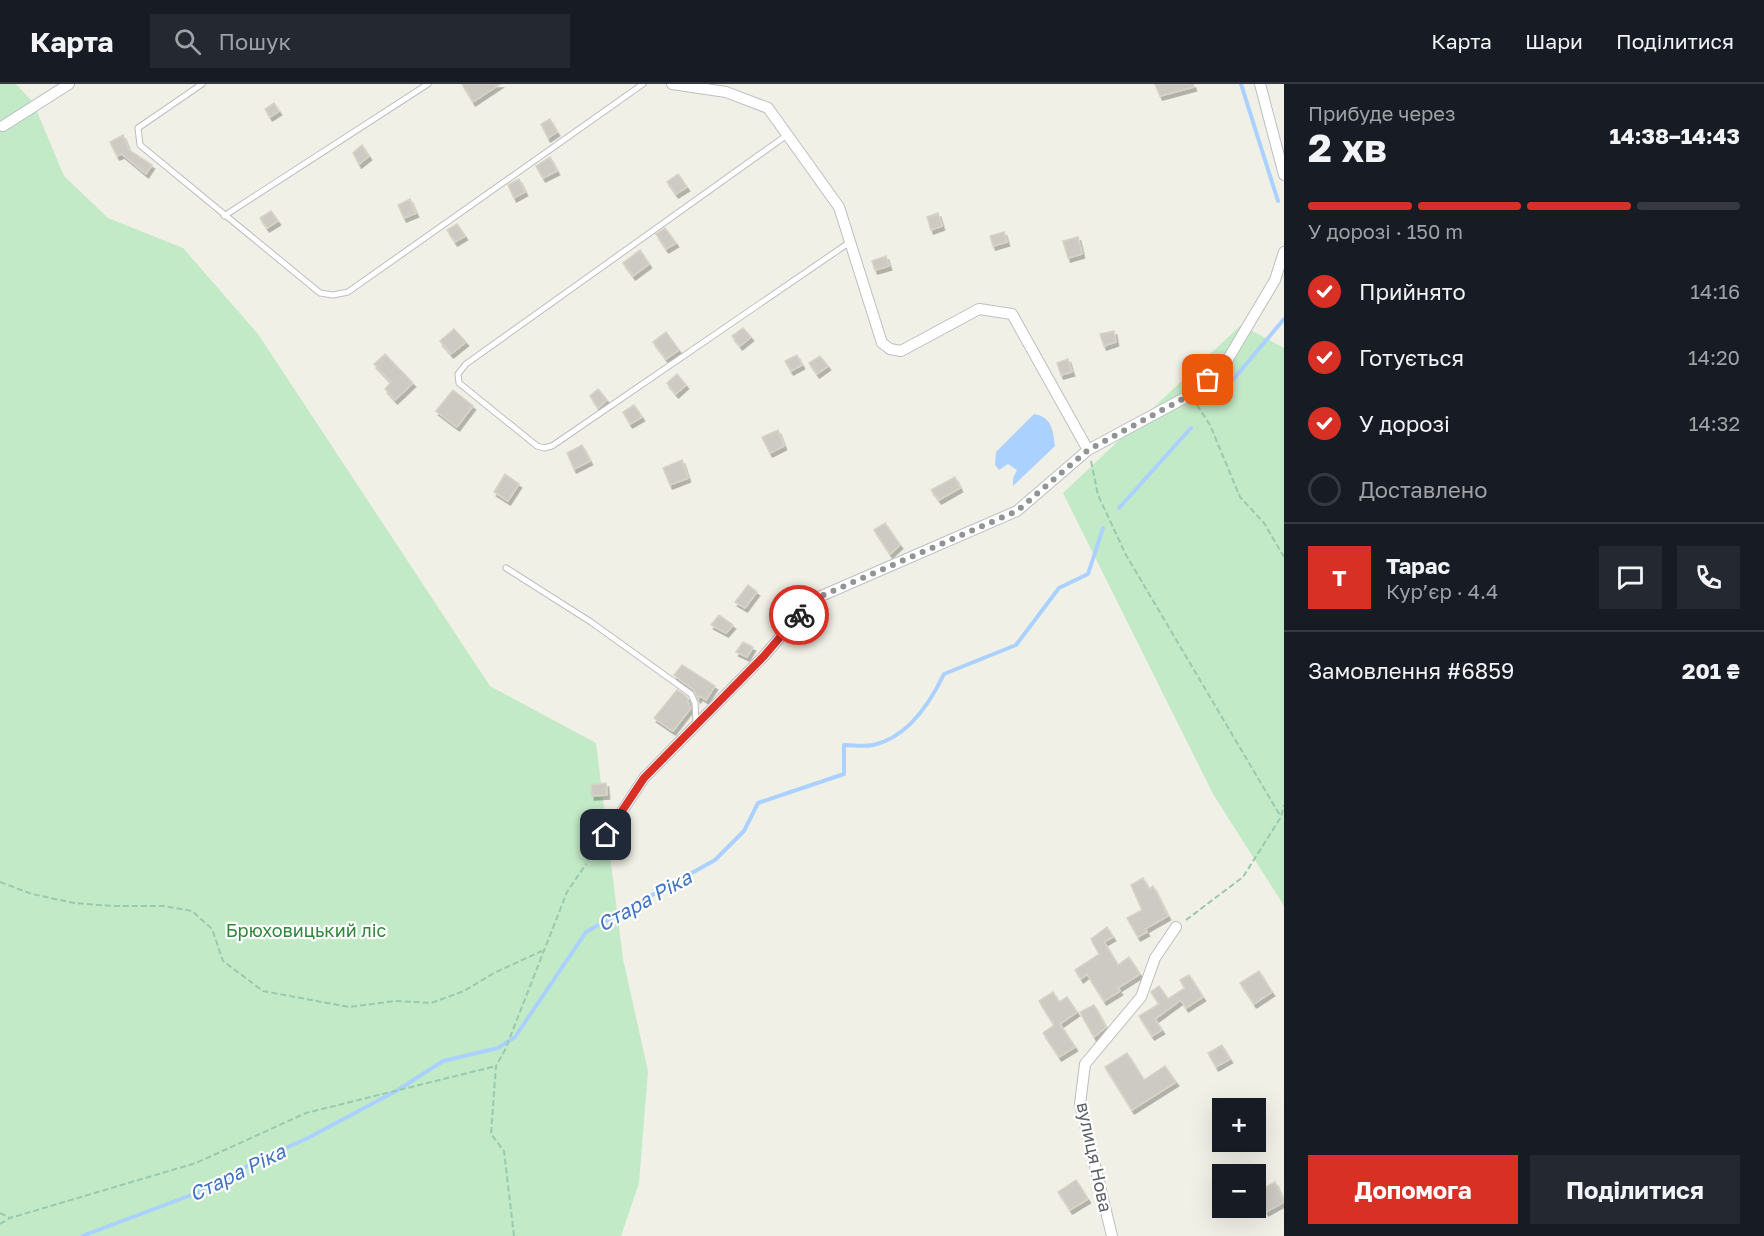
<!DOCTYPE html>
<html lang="uk">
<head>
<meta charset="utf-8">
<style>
	body { margin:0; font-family:"Golos Text",sans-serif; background:#242831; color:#f1f3f6; height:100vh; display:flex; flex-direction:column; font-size:22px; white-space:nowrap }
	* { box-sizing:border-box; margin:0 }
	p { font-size:20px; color:#9ea1a6 }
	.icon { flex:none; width:33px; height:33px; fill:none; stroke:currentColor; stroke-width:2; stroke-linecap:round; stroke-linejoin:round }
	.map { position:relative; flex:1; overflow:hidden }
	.drawer { display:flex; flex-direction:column; background:#171b24; width:480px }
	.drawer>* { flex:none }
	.tools { position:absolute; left:1212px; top:1014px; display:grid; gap:12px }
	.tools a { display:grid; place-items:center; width:54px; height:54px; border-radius:0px; background:#171b24; box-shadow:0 6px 24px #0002; font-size:30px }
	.pin { position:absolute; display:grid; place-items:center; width:51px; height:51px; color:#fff; margin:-26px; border-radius:12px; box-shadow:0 3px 9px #0006 }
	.courier { position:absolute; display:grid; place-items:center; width:60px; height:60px; margin:-30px; border:4px solid #d93025; border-radius:50%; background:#fff; color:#222; box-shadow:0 2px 8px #0007 }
	.overview em { font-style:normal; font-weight:700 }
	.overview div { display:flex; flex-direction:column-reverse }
	.overview { display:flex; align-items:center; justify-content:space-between; height:102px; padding:0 24px }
	h1 { font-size:39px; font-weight:700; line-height:45px }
	.bar { display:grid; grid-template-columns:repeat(4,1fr); gap:9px 6px; align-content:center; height:72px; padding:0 24px }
	.bar i { height:8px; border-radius:4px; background:#363941 }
	.bar .current { background:#d93025 }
	.bar p { grid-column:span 4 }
	.line { display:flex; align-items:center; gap:15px; padding:0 24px; border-top:2px solid #363941 }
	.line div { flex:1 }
	.round { display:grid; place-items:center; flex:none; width:63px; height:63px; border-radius:0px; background:#242831 }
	ol { padding:0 24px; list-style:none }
	li { display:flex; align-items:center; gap:18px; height:66px }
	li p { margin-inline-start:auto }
	li .icon { padding:6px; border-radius:50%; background:#d93025; color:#fff; stroke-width:4 }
	li:last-child { color:#9ea1a6 }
	li i { width:33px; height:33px; border:3px solid #363941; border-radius:50% }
	.cta { display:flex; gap:12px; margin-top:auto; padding:12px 24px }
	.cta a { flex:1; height:69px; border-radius:0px; background:#d93025; color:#fff; font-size:24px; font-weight:700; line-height:69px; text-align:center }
	.cta a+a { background:#242831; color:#f1f3f6 }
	header { display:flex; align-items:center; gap:36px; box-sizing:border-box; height:84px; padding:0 30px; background:#171b24; border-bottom:2px solid #363941 }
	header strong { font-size:28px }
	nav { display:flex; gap:33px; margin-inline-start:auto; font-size:21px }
	.search { width:420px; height:54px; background:#242831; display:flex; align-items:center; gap:15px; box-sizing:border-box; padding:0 21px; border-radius:0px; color:#9ea1a6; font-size:22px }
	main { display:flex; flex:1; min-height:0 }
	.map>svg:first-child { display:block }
	.green { fill:#c3eac7 }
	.water { fill:#aad1ff }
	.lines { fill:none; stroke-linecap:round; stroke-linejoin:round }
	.stream { stroke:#aad1ff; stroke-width:4 }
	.building { fill:#cdcac4; stroke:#d7d3c5; stroke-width:1.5; filter:url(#shadow) }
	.lane-casing { stroke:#bcbec3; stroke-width:7 }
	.street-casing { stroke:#bcbec3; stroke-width:12 }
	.path { stroke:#9ac9ac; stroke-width:2; stroke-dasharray:6 3; stroke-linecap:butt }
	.lane { stroke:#fff; stroke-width:5 }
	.street { stroke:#fff; stroke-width:10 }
	.done { stroke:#919494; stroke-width:6; stroke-dasharray:0 10.8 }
	.route { stroke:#d93025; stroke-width:8 }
	.labels { text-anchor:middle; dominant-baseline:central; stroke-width:4.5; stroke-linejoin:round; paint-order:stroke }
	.park-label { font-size:18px; fill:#30863c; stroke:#fff }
	.street-label { font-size:18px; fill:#5e6268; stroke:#fff }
	.water-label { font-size:20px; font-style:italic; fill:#4073c3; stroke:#fff }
</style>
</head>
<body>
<header>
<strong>Карта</strong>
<div class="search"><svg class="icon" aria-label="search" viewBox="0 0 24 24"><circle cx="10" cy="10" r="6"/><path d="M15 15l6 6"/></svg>Пошук</div>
<nav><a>Карта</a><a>Шари</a><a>Поділитися</a></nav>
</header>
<main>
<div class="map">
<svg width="1284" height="1152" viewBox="0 0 1284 1152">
	<defs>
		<filter id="shadow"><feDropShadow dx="2.5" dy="4" stdDeviation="0" flood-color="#0004"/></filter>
	</defs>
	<rect width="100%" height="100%" fill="#f1f0e7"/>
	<!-- green -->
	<path class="green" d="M0 0H16L33 18 64 92 108 134 183 164 258 250 490 602 596 659 623 875 648 987 639 1099 621 1152H0Z
		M1241 241 1284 264V822L1213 710 1063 409Z"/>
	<!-- water -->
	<path class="water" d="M1034 330C1052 333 1053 346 1055 362L1013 402V394L1017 386 1008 380 999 386 995 381 996 368Z"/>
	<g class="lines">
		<!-- stream -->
		<path class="stream" d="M1241 0 1278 117
			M1216 316 1284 235
			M1119 424 1191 344
			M82 1152 210 1104 256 1077 306 1055 398 1006 443 977 498 964 515 953 586 848 715 776 744 747 758 719 844 690V661C853 661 864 663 873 661 907 654 930 619 944 590L1016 561 1059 504 1088 490 1103 444"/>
	</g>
	<!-- building -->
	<path class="building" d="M462 0H500L473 18Z
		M1155 0H1193L1194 3 1160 12Z
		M274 19 279 27 270 33 265 25Z
		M550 35 557 48 548 54 541 40Z
		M123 51 129 66 152 81 146 90 122 70 117 72 110 58Z
		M362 61 369 72 359 80 353 69Z
		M550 73 557 87 543 94 536 82Z
		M678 90 687 103 676 110 667 98Z
		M519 95 525 108 514 114 508 101Z
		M410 115 416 129 404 134 398 121Z
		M271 127 278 137 267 144 260 134Z
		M938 129 942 142 931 146 927 133Z
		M457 140 465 152 455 158 447 146Z
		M665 144 676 159 666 165 656 150Z
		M1004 148 1007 158 993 162 990 152Z
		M1078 153 1082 170 1068 174 1063 157Z
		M640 166 649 180 633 192 623 179Z
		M886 172 889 182 875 186 872 177Z
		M743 244 751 253 740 262 732 252Z
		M454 245 466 258 451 270 440 257Z
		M1114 247 1116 258 1104 262 1100 250Z
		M666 248 679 266 666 275 653 258Z
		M385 270 413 299 395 316 385 305 391 298 374 280Z
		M797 271 802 281 791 287 785 277Z
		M820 272 828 282 817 290 809 279Z
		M1068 275 1072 288 1061 291 1057 279Z
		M677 290 686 301 676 310 667 299Z
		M598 305 607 316 598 324 590 312Z
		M453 306 473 322 457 343 436 327Z
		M634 321 642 333 630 340 623 328Z
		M778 346 784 362 770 369 762 353Z
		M582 361 590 377 574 385 567 369Z
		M682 376 688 394 670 401 663 384Z
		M505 390 519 400 508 417 494 408Z
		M955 393 960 404 939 416 931 406Z
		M885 439 900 461 890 470 874 446Z
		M748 501 757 508 745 524 735 518Z
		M719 531 733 541 726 549 711 541Z
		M743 558 753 563 747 573 736 568Z
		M682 581 715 602 706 616 700 612 698 615 694 606 674 591Z
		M677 606 687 613 690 625 673 647 654 634Z
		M606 699 607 711 592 712 591 701Z
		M1143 794 1149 805 1153 802 1168 832 1145 845 1147 848 1138 853 1127 834 1142 826 1131 801Z
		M1107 843 1113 853 1104 858 1118 881 1129 873 1140 890 1118 904 1120 907 1104 917 1087 890 1081 895 1075 886 1099 870 1091 855Z
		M1259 887 1272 908 1254 920 1240 899Z
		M1189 891 1203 913 1186 924 1181 916 1155 935 1162 946 1152 952 1139 932 1159 920 1151 908 1159 902 1168 915 1185 904 1180 896Z
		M1053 908 1059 918 1067 913 1077 928 1060 940 1075 963 1059 973 1043 949 1054 941 1039 917Z
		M1094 921 1106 943 1094 953 1080 928Z
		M1222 961 1230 975 1216 983 1208 969Z
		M1127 969 1144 996 1165 982 1176 998 1132 1026 1105 983Z
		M1076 1096 1088 1115 1070 1126 1058 1108Z
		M1275 1098 1284 1118 1266 1128 1256 1109Z"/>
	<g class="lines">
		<!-- lane casing -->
		<g class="lane-casing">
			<path id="lane" d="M202 0 138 44 140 61 320 209 333 211 348 208 643 0
				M787 51 466 280 458 290 459 299 537 362 544 364 552 362 850 158
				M224 132 428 0
				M506 484 591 538 691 610 695 619 696 639"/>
		</g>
		<!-- street casing -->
		<g class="street-casing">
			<path id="street" d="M672 0 726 8 768 24 839 123 882 259 890 265 901 267 979 225 1012 230 1088 366
				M1260 0 1284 91
				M3 42 69 0
				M594 770 644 694 764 572 812 516 1017 427 1088 366 1190 311 1225 280 1275 196 1284 168
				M1112 1152 1080 1020 1085 980 1141 913 1155 874 1176 843"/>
		</g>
		<!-- path -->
		<path class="path" d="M1197 321 1210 341 1240 413 1264 439 1284 473
			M1091 377 1098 411 1126 471 1281 733
			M0 798 32 810 74 819 113 822H164L192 827 212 845 223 877 263 907 349 923 395 917 431 919 464 907 494 889 542 867
			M1186 836 1243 793 1281 733 1284 721
			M0 1129 10 1134
			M0 1140 10 1134 196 1079 306 1029 496 982
			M514 1152 504 1067 491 1050 496 982 505 966 567 808 586 780"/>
		<!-- lane -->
		<use href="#lane" class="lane"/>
		<!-- street -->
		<use href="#street" class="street"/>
	</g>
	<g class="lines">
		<!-- done -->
		<path class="done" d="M799 531 812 516 1017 427 1088 366 1190 311 1208 296"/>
		<!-- route -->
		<path class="route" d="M606 751 644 694 764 572 799 531"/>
	</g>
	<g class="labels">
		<!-- park labels -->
		<g class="park-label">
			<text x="306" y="846">Брюховицький ліс</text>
		</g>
		<!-- street labels -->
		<g class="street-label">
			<text transform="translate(1095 1073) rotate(78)">вулиця Нова</text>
		</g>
		<!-- water labels -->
		<g class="water-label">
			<text transform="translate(644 816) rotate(-29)">Стара Ріка</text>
			<text transform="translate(237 1088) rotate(-26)">Стара Ріка</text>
		</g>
	</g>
</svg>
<div class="tools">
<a>+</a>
<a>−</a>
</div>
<div class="pin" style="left:1208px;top:296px;background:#ea580c"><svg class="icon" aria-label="bag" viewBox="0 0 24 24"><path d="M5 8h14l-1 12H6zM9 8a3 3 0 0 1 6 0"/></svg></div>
<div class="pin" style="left:606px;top:751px;background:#1f2937"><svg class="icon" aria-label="home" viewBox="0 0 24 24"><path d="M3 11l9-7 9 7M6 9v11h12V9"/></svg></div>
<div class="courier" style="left:799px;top:531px"><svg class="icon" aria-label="bike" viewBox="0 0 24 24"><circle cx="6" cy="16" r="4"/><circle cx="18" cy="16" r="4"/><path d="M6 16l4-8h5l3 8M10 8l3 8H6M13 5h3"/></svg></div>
</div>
<section class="drawer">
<div class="overview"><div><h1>2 хв</h1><p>Прибуде через</p></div><em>14:38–14:43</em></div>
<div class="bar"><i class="current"></i><i class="current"></i><i class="current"></i><i></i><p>У дорозі · 150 m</p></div>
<ol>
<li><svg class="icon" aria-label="check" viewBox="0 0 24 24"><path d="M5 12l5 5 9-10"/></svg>Прийнято<p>14:16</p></li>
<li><svg class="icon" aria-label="check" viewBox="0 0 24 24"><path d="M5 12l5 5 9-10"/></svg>Готується<p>14:20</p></li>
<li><svg class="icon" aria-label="check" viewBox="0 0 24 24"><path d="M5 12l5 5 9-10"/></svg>У дорозі<p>14:32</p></li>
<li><i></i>Доставлено</li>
</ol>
<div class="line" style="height:108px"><b class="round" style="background:#d93025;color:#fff">Т</b><div><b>Тарас</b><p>Кур’єр · 4.4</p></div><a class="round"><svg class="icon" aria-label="chat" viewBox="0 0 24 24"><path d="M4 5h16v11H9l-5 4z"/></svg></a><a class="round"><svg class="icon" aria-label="phone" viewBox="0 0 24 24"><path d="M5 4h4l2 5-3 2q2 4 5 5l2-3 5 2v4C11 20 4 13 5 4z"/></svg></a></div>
<div class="line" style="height:78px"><div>Замовлення #6859</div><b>201 ₴</b></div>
<div class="cta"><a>Допомога</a><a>Поділитися</a></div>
</section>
</main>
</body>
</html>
